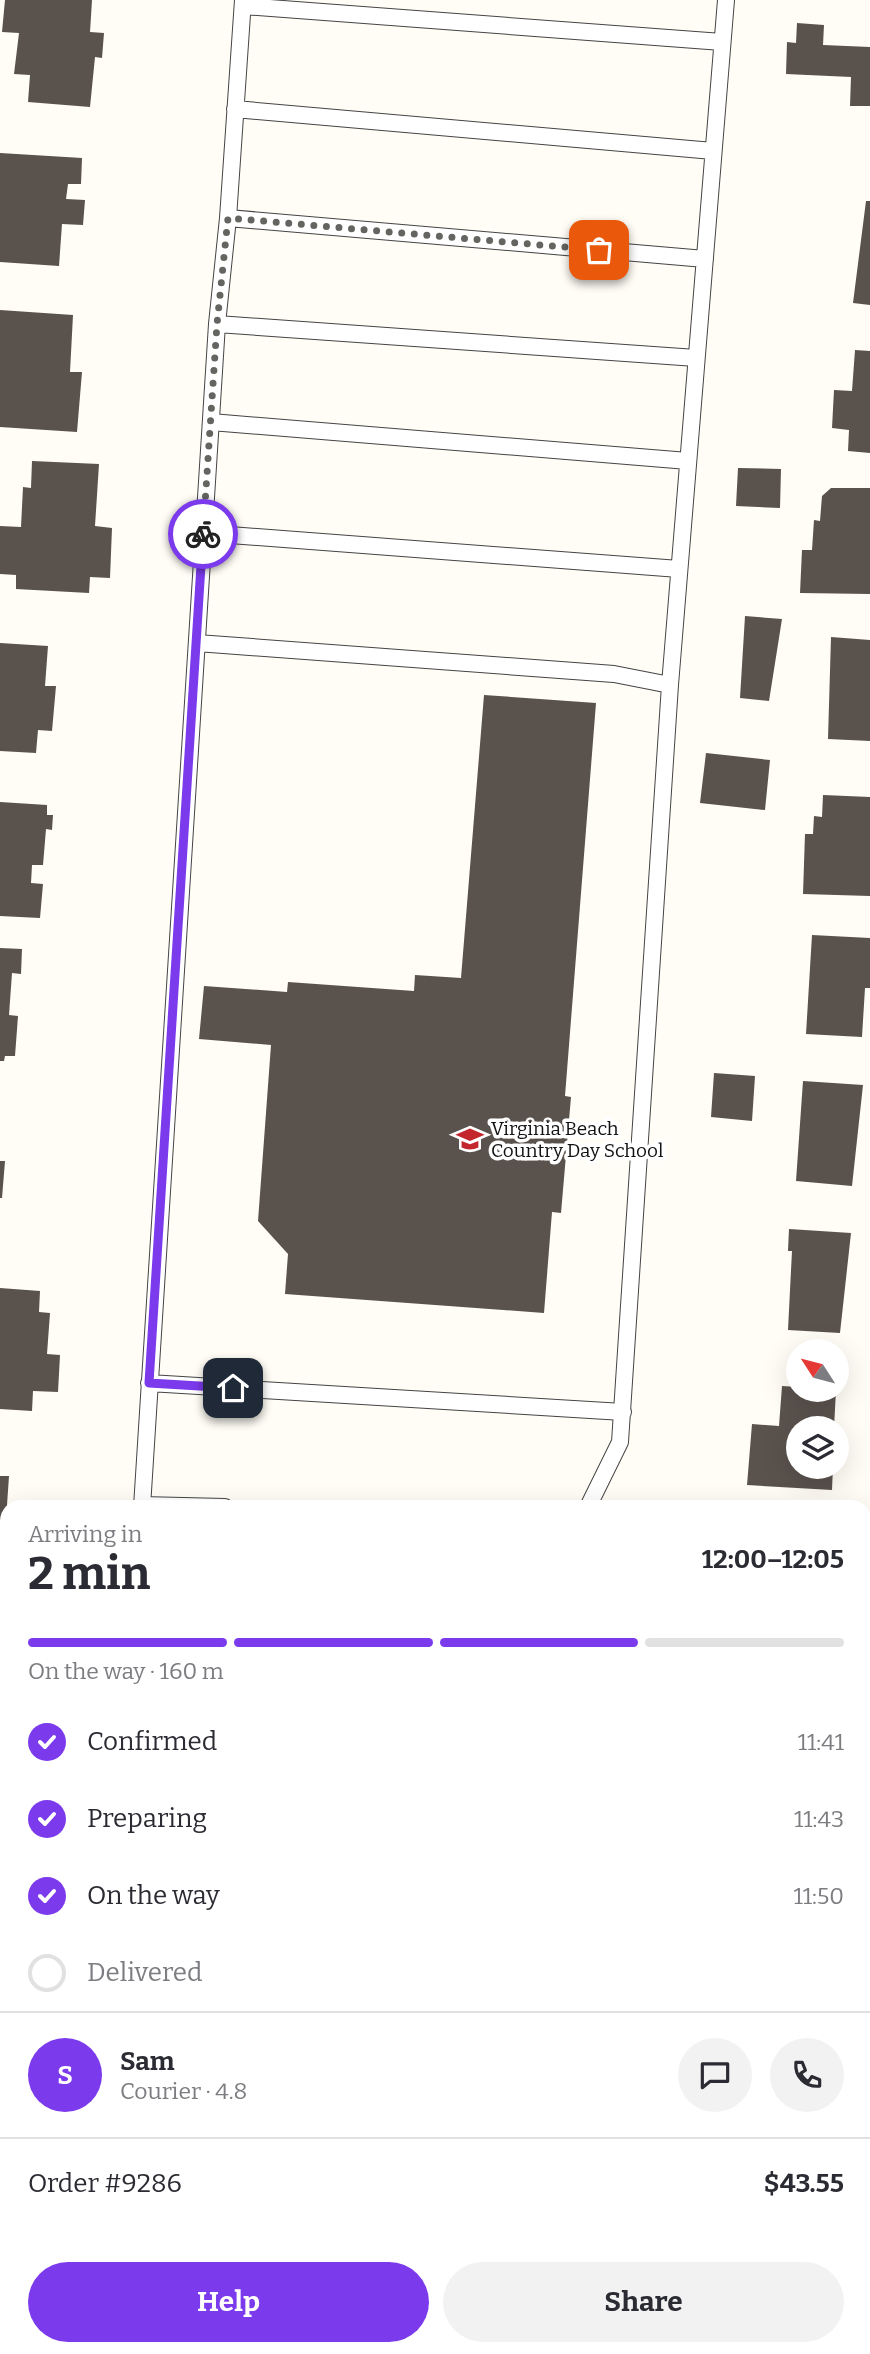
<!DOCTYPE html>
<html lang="en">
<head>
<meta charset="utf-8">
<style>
	body { margin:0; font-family:Bitter,serif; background:#f2f2f3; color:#2b2b33; height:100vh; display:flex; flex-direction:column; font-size:26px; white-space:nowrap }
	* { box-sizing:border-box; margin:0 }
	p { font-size:23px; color:#7c7c81 }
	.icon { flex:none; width:38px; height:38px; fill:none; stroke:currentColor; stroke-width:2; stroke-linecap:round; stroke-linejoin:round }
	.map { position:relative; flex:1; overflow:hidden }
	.sheet { position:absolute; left:0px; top:1500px; width:872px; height:856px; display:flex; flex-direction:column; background:#fff; border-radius:21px 21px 0 0; box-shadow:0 7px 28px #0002 }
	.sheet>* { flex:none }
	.needle { width:46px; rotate:306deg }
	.controls { position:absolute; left:786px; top:1339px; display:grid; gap:14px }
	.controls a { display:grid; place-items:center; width:63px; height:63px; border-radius:50%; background:#fff; box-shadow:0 7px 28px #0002; font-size:35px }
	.pin { position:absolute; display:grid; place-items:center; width:60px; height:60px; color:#fff; margin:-30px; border-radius:14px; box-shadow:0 4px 10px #0006 }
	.courier { position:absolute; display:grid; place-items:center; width:70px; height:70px; margin:-35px; border:5px solid #7c3aed; border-radius:50%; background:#fff; color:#222; box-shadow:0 2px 9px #0007 }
	.head em { font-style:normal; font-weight:700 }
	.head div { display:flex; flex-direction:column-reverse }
	.head { display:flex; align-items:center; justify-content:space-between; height:119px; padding:0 28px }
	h1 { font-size:46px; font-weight:700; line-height:52px }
	.bar { display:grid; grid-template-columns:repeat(4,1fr); gap:10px 7px; align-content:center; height:84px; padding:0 28px }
	.bar i { height:9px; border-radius:5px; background:#e1e1e2 }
	.bar .active { background:#7c3aed }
	.bar p { grid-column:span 4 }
	.line { display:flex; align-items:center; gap:18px; padding:0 28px; border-top:2px solid #e1e1e2 }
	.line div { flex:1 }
	.round { display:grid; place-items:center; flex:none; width:74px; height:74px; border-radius:37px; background:#f2f2f3 }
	ol { padding:0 28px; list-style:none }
	li { display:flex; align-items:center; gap:21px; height:77px }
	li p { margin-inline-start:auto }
	li .icon { padding:7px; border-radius:50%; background:#7c3aed; color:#fff; stroke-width:4 }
	li:last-child { color:#7c7c81 }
	li i { width:38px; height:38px; border:4px solid #e1e1e2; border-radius:50% }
	.button { display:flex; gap:14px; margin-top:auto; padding:14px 28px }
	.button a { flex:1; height:80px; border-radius:42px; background:#7c3aed; color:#fff; font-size:28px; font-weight:700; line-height:80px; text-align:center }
	.button a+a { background:#f2f2f3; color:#2b2b33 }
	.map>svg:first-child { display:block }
	.building { fill:#5a524d }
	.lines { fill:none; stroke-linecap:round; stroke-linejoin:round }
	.lane-casing { stroke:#444; stroke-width:18 }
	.street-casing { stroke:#444; stroke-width:35 }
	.primary-casing { stroke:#222; stroke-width:40 }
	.lane { stroke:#fff; stroke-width:16 }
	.street { stroke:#fff; stroke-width:33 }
	.primary { stroke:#f9d66b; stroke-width:38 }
	.done { stroke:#646461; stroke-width:7; stroke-dasharray:0 12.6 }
	.route { stroke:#7c3aed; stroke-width:9 }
	.labels { text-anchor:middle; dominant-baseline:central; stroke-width:7; stroke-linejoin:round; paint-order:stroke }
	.poi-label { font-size:19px; fill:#111; stroke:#fff; text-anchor:start }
</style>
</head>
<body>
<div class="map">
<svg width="870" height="2354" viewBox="0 0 870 2354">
	<rect width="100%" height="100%" fill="#fffdf5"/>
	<!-- building -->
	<path class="building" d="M5 0H92L90 32 104 33 102 58 95 57 90 107 28 102 30 75 14 74 19 33 2 32Z
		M797 23 824 25 823 45 870 47V106H850L851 77 786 74 787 42 796 43Z
		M0 153 82 158 81 184H68L66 199 85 200 83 225 62 224 59 266 0 262Z
		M866 201H870V305L853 303Z
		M0 310 73 315 70 372H82L77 432 0 427Z
		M855 350 870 351V453L848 451 849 430 832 428 834 390 852 391Z
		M32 461 99 464 95 526 112 528 110 578 90 577 89 593 16 589V575L0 574V526L21 527 23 487 31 488Z
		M738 468 781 469 780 508 736 506Z
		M831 488H870V594L800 593 802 550H812L814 520 820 521 822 496Z
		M745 616 782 619 769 701 740 698Z
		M831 637 870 640V741L828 739Z
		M0 643 48 646 45 686H56L52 731 38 730 36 753 0 751Z
		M484 695 596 703 565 1096 571 1097 561 1213 552 1212 544 1313 285 1294 288 1254 258 1221 271 1045 199 1039 204 986 287 992 288 982 414 991 415 975 461 978Z
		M706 753 770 760 765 810 700 803Z
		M823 795 870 797V896L803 894 805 834H813L814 816 822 817Z
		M0 802 47 805V815H53L52 830 46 829 43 865H32L31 883 43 884 40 918 0 916Z
		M812 935 870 938V988H865L862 1037 806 1034Z
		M0 948 22 949 21 974 12 973 9 1015 18 1016 15 1056H5L4 1061H0Z
		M714 1073 755 1076 752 1121 711 1117Z
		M803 1081 863 1085 852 1186 796 1181Z
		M0 1161H5L2 1198H0Z
		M789 1229 851 1233 840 1333 788 1330 792 1251H788Z
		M0 1288 40 1291 39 1312 50 1313 47 1354 60 1355 58 1392 33 1391 32 1411 0 1409Z
		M782 1386 798 1387V1390H836L834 1428H798V1466H833L832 1490 747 1485 752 1424 779 1426Z
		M0 1476H9L4 1549H7V1558L4 1572 0 1571Z
		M7 2107V2164H0V2108Z
		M521 2348H606V2354H521Z"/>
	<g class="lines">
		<!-- lane casing -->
		<g class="lane-casing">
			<path id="lane" d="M243 6 722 42
				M235 109 713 151
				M228 218 705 259
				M217 324 696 358
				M211 422 688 461
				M204 533 679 569
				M197 643 614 674 670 685
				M149 1383 623 1412
				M141 1505 225 1507
				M142 1507 217 324 228 218 243 0
				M588 1507 620 1442 670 685 726 0"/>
		</g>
		<!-- street casing -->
		<g class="street-casing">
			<path id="street" d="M864 2072 870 2049
				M737 2354 740 2348"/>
		</g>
		<!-- primary casing -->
		<g class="primary-casing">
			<path id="primary" d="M864 1889H870
				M0 1901H7
				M864 1980 870 1979
				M0 1997H7"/>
		</g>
		<!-- lane -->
		<use href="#lane" class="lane"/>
		<!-- street -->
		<use href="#street" class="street"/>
		<!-- primary -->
		<use href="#primary" class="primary"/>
	</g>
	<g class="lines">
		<!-- done -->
		<path class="done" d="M203 534 217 324 228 218 599 250"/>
		<!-- route -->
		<path class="route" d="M203 534 149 1383 233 1388"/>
	</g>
	<!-- icons -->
	<defs>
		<g id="school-bare" transform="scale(2.1)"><path d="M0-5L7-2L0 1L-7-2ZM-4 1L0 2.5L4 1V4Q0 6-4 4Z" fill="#c4262e" stroke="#fff" stroke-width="2.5" paint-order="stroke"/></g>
	</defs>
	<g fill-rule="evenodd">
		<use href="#school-bare" x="470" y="1139"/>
	</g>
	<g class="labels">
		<!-- poi labels -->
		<g class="poi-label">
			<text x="491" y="1128">Virginia Beach<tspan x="491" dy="22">Country Day School</tspan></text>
		</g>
	</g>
</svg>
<div class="controls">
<a><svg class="needle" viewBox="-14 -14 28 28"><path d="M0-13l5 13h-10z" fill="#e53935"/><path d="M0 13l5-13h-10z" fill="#7c7c81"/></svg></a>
<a><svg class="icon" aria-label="layers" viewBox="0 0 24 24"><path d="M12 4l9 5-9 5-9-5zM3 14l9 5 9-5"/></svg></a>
</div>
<div class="pin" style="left:599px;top:250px;background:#ea580c"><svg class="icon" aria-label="bag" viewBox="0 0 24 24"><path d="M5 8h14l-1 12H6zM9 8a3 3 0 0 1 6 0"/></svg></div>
<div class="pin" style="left:233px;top:1388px;background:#1f2937"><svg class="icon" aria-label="home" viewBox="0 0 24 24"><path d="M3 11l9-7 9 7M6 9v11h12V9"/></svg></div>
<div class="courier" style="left:203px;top:534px"><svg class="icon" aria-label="bike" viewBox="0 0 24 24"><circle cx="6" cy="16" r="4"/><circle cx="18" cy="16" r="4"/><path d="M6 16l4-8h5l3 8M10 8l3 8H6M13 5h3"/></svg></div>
<section class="sheet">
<div class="head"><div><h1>2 min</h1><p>Arriving in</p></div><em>12:00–12:05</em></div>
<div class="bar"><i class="active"></i><i class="active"></i><i class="active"></i><i></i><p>On the way · 160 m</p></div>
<ol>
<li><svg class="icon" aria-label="check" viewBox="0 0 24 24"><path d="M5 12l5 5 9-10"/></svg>Confirmed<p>11:41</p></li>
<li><svg class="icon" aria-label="check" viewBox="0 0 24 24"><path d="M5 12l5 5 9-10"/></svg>Preparing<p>11:43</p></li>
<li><svg class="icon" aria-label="check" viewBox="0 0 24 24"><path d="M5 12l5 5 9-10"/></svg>On the way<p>11:50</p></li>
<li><i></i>Delivered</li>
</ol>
<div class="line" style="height:126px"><b class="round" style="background:#7c3aed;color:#fff">S</b><div><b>Sam</b><p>Courier · 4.8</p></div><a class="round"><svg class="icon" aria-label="chat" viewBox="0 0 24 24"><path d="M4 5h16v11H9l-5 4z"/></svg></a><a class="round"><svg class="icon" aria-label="phone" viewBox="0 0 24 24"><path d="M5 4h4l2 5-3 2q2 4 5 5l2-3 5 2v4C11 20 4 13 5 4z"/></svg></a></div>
<div class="line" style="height:91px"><div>Order #9286</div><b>$43.55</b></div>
<div class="button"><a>Help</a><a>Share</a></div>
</section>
</div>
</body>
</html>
